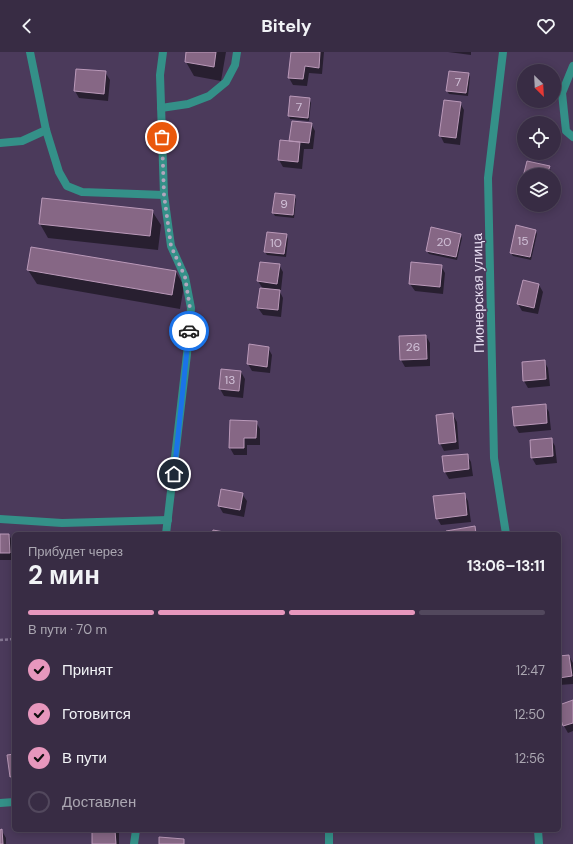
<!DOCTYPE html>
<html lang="ru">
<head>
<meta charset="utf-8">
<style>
	body { margin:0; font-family:"DM Sans",sans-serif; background:#3f344b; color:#f1f3f6; height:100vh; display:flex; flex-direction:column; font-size:15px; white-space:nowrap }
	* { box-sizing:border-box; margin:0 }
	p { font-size:13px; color:#aba7b2 }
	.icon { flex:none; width:22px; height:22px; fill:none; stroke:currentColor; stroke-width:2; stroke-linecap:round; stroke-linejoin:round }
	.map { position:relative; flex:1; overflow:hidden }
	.side { position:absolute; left:12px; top:480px; width:549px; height:300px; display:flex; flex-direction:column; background:#382c44; border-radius:6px; box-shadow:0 2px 10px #0003,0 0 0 1px #52485d }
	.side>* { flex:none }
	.needle { width:26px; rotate:156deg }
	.buttons { position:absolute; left:517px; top:12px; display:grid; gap:8px }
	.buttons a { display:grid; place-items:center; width:44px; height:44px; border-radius:50%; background:#382c44; box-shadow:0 2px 10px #0003,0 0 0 1px #52485d; font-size:20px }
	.pin { position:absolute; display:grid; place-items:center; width:34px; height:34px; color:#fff; margin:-17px; border:2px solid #fff; border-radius:50%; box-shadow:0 1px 4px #0007 }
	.courier { position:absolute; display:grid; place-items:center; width:40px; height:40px; margin:-20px; border:3px solid #1a73e8; border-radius:50%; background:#fff; color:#222; box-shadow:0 1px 5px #0007 }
	.headline em { font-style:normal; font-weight:700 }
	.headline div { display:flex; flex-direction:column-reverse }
	.headline { display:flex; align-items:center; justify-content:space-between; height:68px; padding:0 16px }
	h1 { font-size:26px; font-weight:700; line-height:30px }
	.bar { display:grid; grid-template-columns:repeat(4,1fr); gap:6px 4px; align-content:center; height:48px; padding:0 16px }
	.bar i { height:5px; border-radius:3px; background:#52485d }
	.bar .selected { background:#e797bd }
	.bar p { grid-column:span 4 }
	ol { padding:0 16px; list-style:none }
	li { display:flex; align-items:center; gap:12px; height:44px }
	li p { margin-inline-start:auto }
	li .icon { padding:4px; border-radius:50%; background:#e797bd; color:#111; stroke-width:4 }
	li:last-child { color:#aba7b2 }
	li i { width:22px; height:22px; border:2px solid #52485d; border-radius:50% }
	header { display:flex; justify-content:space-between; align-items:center; height:52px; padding:0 16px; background:#382c44; font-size:18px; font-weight:700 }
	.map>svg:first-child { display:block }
	.shadow { fill:#0007 }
	.building { fill:#866785; stroke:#ba99b9 }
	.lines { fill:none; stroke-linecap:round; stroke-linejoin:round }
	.path { stroke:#847692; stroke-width:2.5; stroke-dasharray:3 2; stroke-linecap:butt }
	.lane { stroke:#349088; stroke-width:8 }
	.street { stroke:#349088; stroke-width:8 }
	.done { stroke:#b1a5bd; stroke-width:4; stroke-dasharray:0 7.2 }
	.route { stroke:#1a73e8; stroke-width:5 }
	.labels { text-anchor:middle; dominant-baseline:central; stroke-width:3; stroke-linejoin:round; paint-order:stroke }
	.number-label { font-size:12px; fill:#d0c0d7 }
	.street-label { font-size:14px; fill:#e8def2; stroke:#4b3a5b }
</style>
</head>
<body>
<header><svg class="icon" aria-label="back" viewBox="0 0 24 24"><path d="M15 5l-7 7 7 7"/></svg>Bitely<svg class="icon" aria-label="heart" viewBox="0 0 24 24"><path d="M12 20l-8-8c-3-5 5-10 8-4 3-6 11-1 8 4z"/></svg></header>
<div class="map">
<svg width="573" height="792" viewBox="0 0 573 792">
	<rect width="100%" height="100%" fill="#4b3a5b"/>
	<!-- shadow -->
	<path class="shadow" d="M187 0H226L221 29 194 24 186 10Z
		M292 0H324L322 22 309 21 307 34 293 33 289 26Z
		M448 0H471V3Z
		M77 18 105 20 110 28 108 49 79 46 75 39Z
		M468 22 470 25 468 44 449 42 447 39Z
		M309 47 311 51 309 69 290 67 289 64Z
		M460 51 464 58 460 93 444 91 440 83Z
		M311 72 315 79 313 97H304L302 117 283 115 279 108 290 90Z
		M549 115 553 123H525Z
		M294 144 296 147 294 166 275 164 273 161Z
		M152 159 161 173 158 198 48 186 40 172Z
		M535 178 537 182 531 208 513 204 511 201Z
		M460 182 462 186 457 208 429 202 427 199Z
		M286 183 288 187 286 205 267 203 265 200Z
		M412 211 441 214 445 221 443 242 415 239 410 232Z
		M279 213 283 220 281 238H279L283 246 281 265 263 263 258 256 263 237 258 229Z
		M28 218 176 220 184 234 180 257 37 232Z
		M539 233 543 240 538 262 522 259 518 252Z
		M426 284 430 291V314L405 315 401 308Z
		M250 294 268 296 272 303 270 321 252 319 248 312Z
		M544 309 548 316 550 334 528 336 524 329Z
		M241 320 245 327 243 346 224 344 220 337Z
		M545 353 549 360 551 378 519 381 515 374Z
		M453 363 457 370 459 397 444 399 440 391Z
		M256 370 260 377V393H247V403H234L230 396Z
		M551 387 555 394 557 411 536 413 532 406Z
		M467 403 471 410 473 424 449 427 445 420Z
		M242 442 247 449 244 465 223 461 219 454Z
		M464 442 468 449 471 470 441 473 437 466Z
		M0 483H9L13 490V508H0Z
		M569 604 573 611V632L559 633V605Z
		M573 649V679L568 681 564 674 559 659V654Z
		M14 703V730L11 725Z
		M93 778H119V792H93Z
		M278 778H306V779L280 781Z
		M0 779H2L6 786V792H0Z"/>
	<!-- building -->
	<path class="building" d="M186 0H216L214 15 185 10Z
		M291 0H320L319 16 305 14 303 27 288 26Z
		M76 17 106 19 104 42 74 39Z
		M449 19 469 21 466 41 446 39Z
		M290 44 310 46 308 66 288 64Z
		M444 48 461 50 456 86 439 84Z
		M292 69 312 71 309 91 289 89Z
		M280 88 300 90 298 110 278 108Z
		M527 109 550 114 547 123H524V134L521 133Z
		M275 141 295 143 293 163 272 161Z
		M42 146 153 158 150 184 39 172Z
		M516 173 536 178 530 205 510 201Z
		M431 175 461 182 456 205 426 199Z
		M267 180 287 182 284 202 264 200Z
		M31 195 176 219 172 243 27 218Z
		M260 210 280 212 277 232 257 229Z
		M411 210 442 213 440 235 409 232Z
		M523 228 539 232 534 256 517 252Z
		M260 236 280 238 278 258 257 256Z
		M426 283 427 307 400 308 399 284Z
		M249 292 269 295 267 315 247 312Z
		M545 308 546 327 523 329 522 310Z
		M221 317 241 319 239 339 219 337Z
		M546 352 547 371 514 374 512 355Z
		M453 361 456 390 439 392 436 363Z
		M230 368 257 369 256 386H244V396H229Z
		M552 386 553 404 531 406 530 388Z
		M468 402 469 417 444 420 442 404Z
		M221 437 243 441 240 458 218 454Z
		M465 441 467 463 436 467 433 444Z
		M475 474 476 482H446V479Z
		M213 478 235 482H212Z
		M0 482H9L10 501H0Z
		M569 603 572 624 559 626V604Z
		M573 648V671L563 674 559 662V653Z
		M14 702V724L10 725 7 703Z
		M2 777 3 792H0V778Z
		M92 778H115L116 792H92Z
		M159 785 184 787V792H159Z"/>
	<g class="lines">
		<!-- path -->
		<path class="path" d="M0 588 14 587"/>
		<!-- lane -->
		<path class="lane" d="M573 14 562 41 566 79 573 85
			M161 56 188 52 209 44 226 30 235 13 237 0
			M0 91 22 89 46 78
			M0 467 62 471 168 468"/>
		<!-- street -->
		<path class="street" d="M30 0 46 78 59 120 67 134 82 140 164 143
			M163 0 160 23 164 143 171 194 185 225 191 256 187 302 166 482
			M503 0 488 126 494 406 506 482
			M0 751 14 750
			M538 778 539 792
			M134 792 136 778
			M329 792V778"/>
	</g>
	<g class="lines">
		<!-- done -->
		<path class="done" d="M162 85 164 143 171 194 185 225 190 256 189 279"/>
		<!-- route -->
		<path class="route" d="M174 422 189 279"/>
	</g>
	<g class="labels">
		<!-- number labels -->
		<g class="number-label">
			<text x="458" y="30">7</text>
			<text x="299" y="55">7</text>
			<text x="284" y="152">9</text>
			<text x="523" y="189">15</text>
			<text x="444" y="190">20</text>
			<text x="276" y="191">10</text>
			<text x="413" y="295">26</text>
			<text x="230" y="328">13</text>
		</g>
		<!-- street labels -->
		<g class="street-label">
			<text transform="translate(478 241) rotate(-91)">Пионерская улица</text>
		</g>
	</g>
</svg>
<div class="buttons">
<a><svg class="needle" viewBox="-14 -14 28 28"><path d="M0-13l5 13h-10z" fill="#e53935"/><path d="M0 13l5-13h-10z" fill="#aba7b2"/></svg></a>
<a><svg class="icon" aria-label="locate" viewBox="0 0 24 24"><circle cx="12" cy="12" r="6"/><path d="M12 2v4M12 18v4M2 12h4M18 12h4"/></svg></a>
<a><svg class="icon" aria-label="layers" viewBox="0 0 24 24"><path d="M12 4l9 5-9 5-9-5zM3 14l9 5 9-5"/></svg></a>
</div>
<div class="pin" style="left:162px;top:85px;background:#ea580c"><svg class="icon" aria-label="bag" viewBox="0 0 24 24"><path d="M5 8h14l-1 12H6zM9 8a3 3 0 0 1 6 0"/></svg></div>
<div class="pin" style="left:174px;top:422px;background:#1f2937"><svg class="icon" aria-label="home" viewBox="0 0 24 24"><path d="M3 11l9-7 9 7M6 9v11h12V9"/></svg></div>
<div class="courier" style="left:189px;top:279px"><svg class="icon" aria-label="car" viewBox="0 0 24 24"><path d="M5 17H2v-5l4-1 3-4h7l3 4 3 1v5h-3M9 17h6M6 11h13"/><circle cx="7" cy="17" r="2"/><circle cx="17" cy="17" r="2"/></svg></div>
<section class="side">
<div class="headline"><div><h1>2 мин</h1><p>Прибудет через</p></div><em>13:06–13:11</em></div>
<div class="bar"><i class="selected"></i><i class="selected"></i><i class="selected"></i><i></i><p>В пути · 70 m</p></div>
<ol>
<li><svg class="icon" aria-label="check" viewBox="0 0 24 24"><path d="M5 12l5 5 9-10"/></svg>Принят<p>12:47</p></li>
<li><svg class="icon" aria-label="check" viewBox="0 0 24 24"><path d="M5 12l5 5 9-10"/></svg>Готовится<p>12:50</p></li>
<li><svg class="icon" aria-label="check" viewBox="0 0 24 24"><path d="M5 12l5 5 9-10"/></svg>В пути<p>12:56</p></li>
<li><i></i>Доставлен</li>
</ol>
</section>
</div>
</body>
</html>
